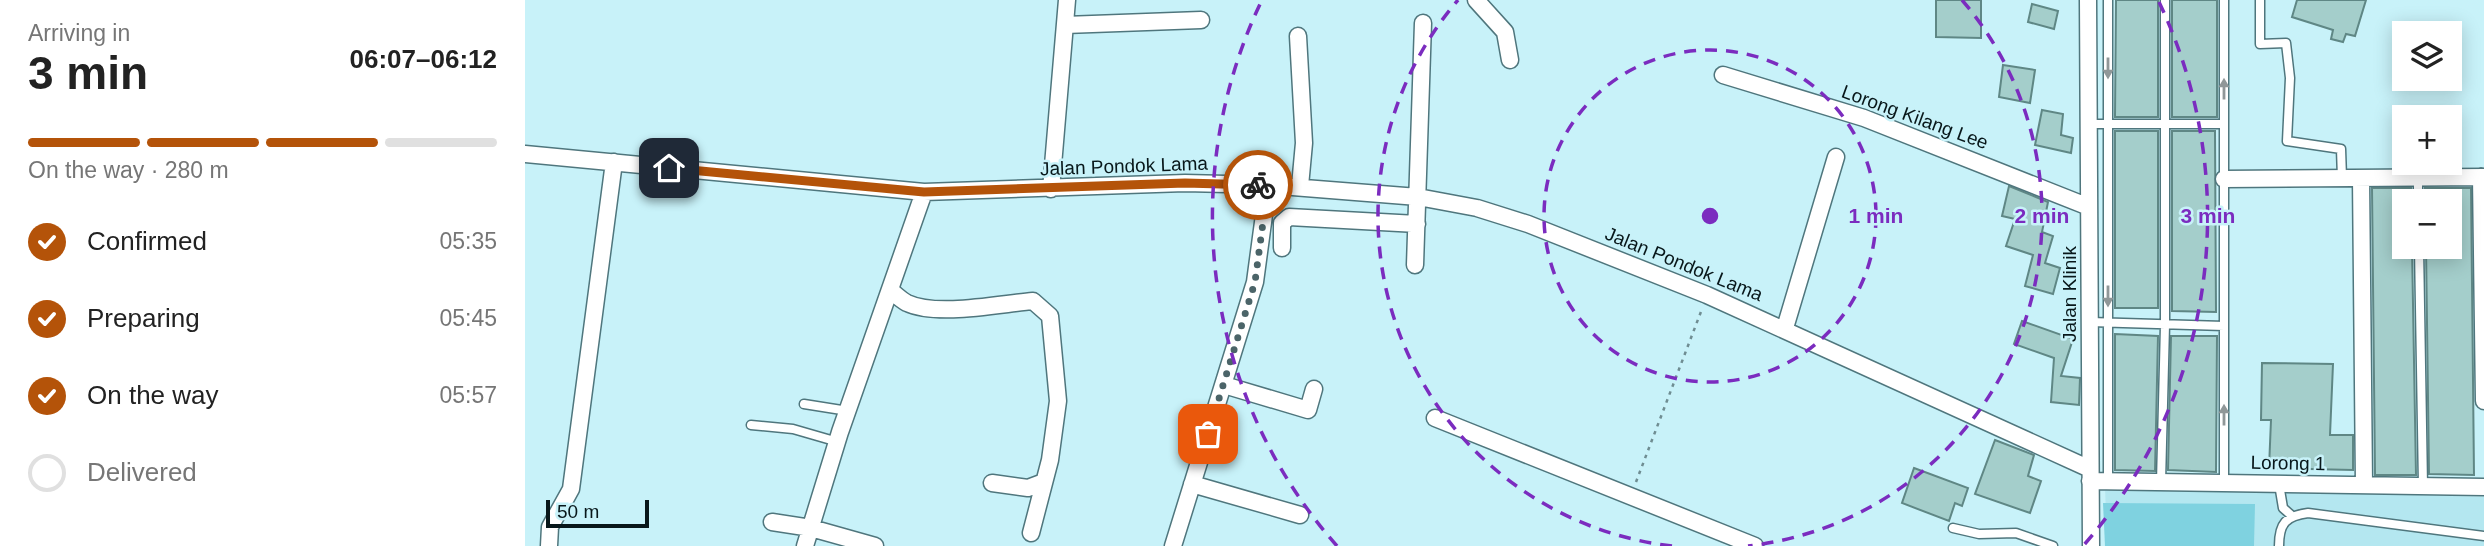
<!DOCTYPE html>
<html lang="en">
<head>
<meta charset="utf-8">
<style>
	body { margin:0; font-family:Arial,sans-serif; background:#f6f6f6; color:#222; height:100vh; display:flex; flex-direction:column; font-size:26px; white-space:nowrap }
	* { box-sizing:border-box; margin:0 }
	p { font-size:23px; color:#767676 }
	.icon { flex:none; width:38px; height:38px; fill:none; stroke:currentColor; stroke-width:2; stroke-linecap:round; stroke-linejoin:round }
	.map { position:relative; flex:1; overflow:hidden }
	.drawer { display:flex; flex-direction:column; background:#fff; width:525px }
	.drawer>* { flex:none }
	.fabs { position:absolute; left:1867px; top:21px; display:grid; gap:14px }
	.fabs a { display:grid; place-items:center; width:70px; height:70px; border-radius:0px; background:#fff; box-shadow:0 4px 18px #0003; font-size:35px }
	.scale { position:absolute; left:21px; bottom:18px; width:103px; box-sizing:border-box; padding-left:7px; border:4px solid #08171a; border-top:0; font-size:19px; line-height:24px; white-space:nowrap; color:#08171a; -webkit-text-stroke:5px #c8f2f9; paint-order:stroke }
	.pin { position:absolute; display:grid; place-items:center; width:60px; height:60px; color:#fff; margin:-30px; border-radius:14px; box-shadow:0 4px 10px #0006 }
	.courier { position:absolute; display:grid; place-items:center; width:70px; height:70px; margin:-35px; border:5px solid #b45309; border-radius:50%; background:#fff; color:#222; box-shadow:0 2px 9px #0007 }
	.head em { font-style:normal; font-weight:700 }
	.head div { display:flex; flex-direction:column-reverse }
	.head { display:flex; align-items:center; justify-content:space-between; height:119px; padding:0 28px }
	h1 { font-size:46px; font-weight:700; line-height:52px }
	.bar { display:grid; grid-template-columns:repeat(4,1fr); gap:10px 7px; align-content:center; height:84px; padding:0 28px }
	.bar i { height:9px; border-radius:5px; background:#e0e0e0 }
	.bar .selected { background:#b45309 }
	.bar p { grid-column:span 4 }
	ol { padding:0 28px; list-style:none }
	li { display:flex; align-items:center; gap:21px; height:77px }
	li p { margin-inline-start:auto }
	li .icon { padding:7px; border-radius:50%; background:#b45309; color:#fff; stroke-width:4 }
	li:last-child { color:#767676 }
	li i { width:38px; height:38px; border:4px solid #e0e0e0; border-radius:50% }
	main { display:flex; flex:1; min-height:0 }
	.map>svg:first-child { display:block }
	.built { fill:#b4e7f0 }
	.green { fill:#7fd2e0 }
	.building { fill:#a4cecb; stroke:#5f8785; stroke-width:2 }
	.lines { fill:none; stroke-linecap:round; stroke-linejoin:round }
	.lane-casing { stroke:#4f767d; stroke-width:11 }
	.street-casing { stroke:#4f767d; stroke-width:19 }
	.path { stroke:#6f8d92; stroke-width:2.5; stroke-dasharray:3.5 5; stroke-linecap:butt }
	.lane { stroke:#fff; stroke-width:8 }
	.street { stroke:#fff; stroke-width:16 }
	.oneway { fill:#909798 }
	.done { stroke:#4b6468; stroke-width:7; stroke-dasharray:0 12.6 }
	.route { stroke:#b45309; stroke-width:9 }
	.ring { fill:none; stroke:#7b2cbf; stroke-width:3.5; stroke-dasharray:12 9 }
	.labels { text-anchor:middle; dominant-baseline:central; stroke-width:5; stroke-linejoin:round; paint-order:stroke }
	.street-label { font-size:19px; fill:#08171a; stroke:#c8f2f9 }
	.centre { fill:#7b2cbf; stroke:#c8f2f9; stroke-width:3.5 }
	.ring-label { font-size:21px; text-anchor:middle; font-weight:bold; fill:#7b2cbf; stroke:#c8f2f9; stroke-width:5; stroke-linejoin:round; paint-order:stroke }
</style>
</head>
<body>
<main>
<section class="drawer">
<div class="head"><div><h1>3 min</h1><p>Arriving in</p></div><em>06:07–06:12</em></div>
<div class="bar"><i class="selected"></i><i class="selected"></i><i class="selected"></i><i></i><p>On the way · 280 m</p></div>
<ol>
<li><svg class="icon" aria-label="check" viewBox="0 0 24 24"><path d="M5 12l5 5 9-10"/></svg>Confirmed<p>05:35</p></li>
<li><svg class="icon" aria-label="check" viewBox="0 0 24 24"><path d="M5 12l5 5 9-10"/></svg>Preparing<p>05:45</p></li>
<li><svg class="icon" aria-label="check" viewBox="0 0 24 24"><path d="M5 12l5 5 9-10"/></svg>On the way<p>05:57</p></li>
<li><i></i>Delivered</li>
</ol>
</section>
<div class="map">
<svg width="1959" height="546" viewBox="0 0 1959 546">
	<rect width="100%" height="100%" fill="#c8f2f9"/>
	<!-- built -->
	<path class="built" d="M1580 486 1959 497V546H1582Z"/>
	<!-- green -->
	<path class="green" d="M1578 503 1730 504 1729 546H1580Z"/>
	<!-- building -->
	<path class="building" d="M1411 0H1456V38L1411 37Z
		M1591 0H1633V117H1590Z
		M1647 0H1692V117H1647Z
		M1772 0H1841L1830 36 1821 34 1818 42 1806 39 1808 30 1767 17Z
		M1507 4 1533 11 1529 29 1503 22Z
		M1478 65 1510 70 1505 103 1474 97Z
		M1517 110 1538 114 1536 135 1548 138 1546 153 1510 145Z
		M1590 131H1633V308H1590Z
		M1647 131H1690L1691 312 1647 311Z
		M1484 186 1523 202 1517 232 1528 236 1520 263 1535 268 1528 294 1500 286 1508 255 1481 246 1490 219 1477 216Z
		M1847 188H1886V201H1880V247H1887L1891 475H1850Z
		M1900 188H1946L1949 475 1904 474 1901 247H1925V201H1900Z
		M1497 321 1548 339 1536 376 1555 378 1554 405 1526 402 1529 358 1489 344Z
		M1590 334 1633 336 1630 471 1590 470Z
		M1646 336H1692L1691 472 1643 470Z
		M1737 363 1808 364 1805 435H1828V470L1744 468 1746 420H1736Z
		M1470 440 1509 455 1503 476 1516 481 1505 513 1450 494Z
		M1389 468 1443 488 1437 506 1430 503 1424 521 1377 503Z"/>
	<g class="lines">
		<!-- lane casing -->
		<g class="lane-casing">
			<path id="lane" d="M1583 0V481
				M1735 0V44L1761 43 1765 78 1762 141 1816 149 1817 178
				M1564 124H1699
				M1893 177V201
				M1894 247 1898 486
				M1565 322 1699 326
				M279 404 323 411
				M226 425 268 429 313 442
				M1636 482 1640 325V0
				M1699 483V0
				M1754 484 1758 508 1766 515
				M1428 528 1454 534 1491 533 1528 546
				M1754 546C1754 523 1761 516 1783 513L1959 536"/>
		</g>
		<!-- street casing -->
		<g class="street-casing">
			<path id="street" d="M951 0 980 32 985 60
				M1563 0 1566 546
				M540 25 676 20
				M773 36 779 143 775 186
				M1198 75 1339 118 1564 207
				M0 154 399 192 660 183 743 185 893 197 952 208 1003 224 1182 295 1565 469
				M1956 177 1959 401
				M1836 178 1839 485
				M1699 179 1959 177
				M526 189 542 0
				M757 248V223L764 217 892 224
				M890 265 898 23
				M365 290C370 294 376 300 382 303 412 317 474 304 508 301L525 316 533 401 525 460 506 533
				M1260 328 1311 157
				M699 385 783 410 789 389
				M910 418 1230 546
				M1565 481 1959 487
				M467 483 503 488 519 482
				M667 484 775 515
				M247 522 286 528 350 546
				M24 546 25 527 46 489 89 162
				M280 546 315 432 399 192
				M648 546 730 282 743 185"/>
		</g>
		<!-- path -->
		<path class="path" d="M1111 482 1177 309"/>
		<!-- lane -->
		<use href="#lane" class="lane"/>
		<!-- street -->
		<use href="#street" class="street"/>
	</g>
	<!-- one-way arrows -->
	<defs><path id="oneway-solid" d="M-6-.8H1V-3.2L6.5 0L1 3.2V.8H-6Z" transform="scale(1.75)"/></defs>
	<g class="oneway">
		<use href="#oneway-solid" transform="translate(1583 68) rotate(90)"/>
		<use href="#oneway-solid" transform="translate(1699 89) rotate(-90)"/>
		<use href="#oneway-solid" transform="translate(1583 296) rotate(90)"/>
		<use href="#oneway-solid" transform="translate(1699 415) rotate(-90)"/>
	</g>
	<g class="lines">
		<!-- done -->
		<path class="done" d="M683 434 730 282 743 185H733"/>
		<!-- route -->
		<path class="route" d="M144 168 399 192 660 183 733 185"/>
	</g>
	<!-- distance rings -->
	<g class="ring">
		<circle cx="1185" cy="216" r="166"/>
		<path d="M1147 546A332 332 0 0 1 933 0M1437 0A332 332 0 0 1 1223 546"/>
		<path d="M812 546A498 498 0 0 1 736 2M1634 2A498 498 0 0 1 1558 546"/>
	</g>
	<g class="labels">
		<!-- street labels -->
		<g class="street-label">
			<text transform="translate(1390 117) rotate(20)">Lorong Kilang Lee</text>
			<text transform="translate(599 166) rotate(-2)">Jalan Pondok Lama</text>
			<text transform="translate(1159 264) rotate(22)">Jalan Pondok Lama</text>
			<text transform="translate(1544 294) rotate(-90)">Jalan Klinik</text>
			<text transform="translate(1763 463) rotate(1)">Lorong 1</text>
		</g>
	</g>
	<circle cx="1185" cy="216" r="10" class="centre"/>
	<g class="ring-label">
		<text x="1351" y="223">1 min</text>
		<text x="1517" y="223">2 min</text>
		<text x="1683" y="223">3 min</text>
	</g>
</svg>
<div class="fabs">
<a><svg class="icon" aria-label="layers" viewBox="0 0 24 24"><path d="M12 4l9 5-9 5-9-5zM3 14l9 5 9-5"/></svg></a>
<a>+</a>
<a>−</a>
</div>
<div class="scale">50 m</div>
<div class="pin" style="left:683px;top:434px;background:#ea580c"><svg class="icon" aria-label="bag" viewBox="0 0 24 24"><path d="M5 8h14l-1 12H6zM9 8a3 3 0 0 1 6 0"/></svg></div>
<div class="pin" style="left:144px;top:168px;background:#1f2937"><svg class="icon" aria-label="home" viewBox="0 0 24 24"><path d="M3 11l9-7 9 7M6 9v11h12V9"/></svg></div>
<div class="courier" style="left:733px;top:185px"><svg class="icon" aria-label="bike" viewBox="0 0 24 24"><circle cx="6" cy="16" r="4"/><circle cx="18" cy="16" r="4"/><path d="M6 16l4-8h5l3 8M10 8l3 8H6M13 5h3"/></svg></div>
</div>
</main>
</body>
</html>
